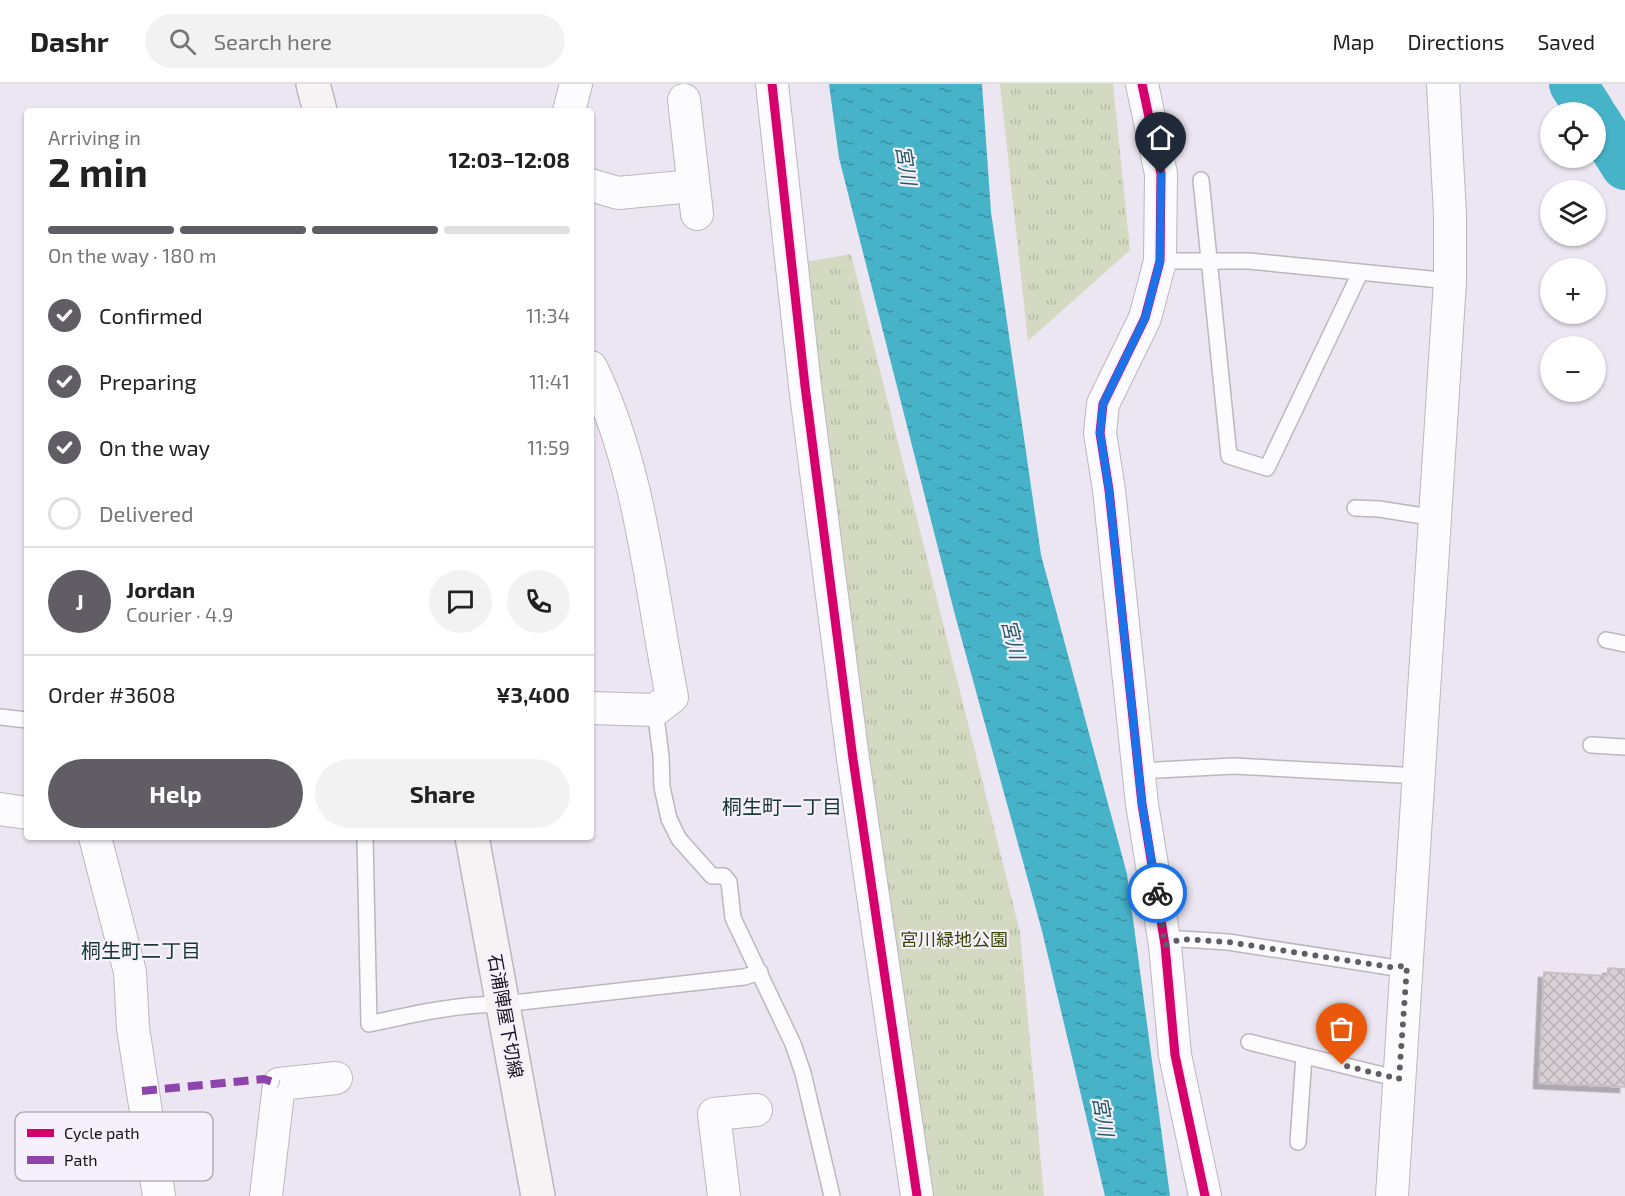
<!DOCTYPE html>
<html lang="en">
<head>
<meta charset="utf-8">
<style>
	body { margin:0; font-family:"Exo 2","Noto Sans JP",sans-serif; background:#f2f2f2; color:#222; height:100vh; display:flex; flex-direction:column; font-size:22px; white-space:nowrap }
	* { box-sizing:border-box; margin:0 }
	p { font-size:20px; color:#767676 }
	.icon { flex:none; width:33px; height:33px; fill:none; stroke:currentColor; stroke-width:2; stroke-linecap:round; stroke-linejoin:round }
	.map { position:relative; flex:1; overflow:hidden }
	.panel { position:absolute; left:24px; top:24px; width:570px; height:732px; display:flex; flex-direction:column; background:#fff; border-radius:6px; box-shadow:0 2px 4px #0004 }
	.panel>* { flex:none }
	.tools { position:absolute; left:1540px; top:18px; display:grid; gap:12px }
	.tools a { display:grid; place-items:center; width:66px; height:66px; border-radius:50%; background:#fff; box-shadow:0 2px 4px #0004; font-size:30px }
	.pin { position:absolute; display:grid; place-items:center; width:51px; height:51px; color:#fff; margin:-62px -26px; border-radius:50% 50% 50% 0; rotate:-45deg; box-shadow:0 0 6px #0007 }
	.pin .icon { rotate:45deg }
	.courier { position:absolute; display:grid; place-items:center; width:60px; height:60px; margin:-30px; border:4px solid #1a73e8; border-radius:50%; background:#fff; color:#222; box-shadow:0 2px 8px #0007 }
	.overview em { font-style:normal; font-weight:700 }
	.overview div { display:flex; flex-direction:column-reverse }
	.overview { display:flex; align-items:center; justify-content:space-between; height:102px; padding:0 24px }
	h1 { font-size:39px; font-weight:700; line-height:45px }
	.bar { display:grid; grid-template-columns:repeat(4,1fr); gap:9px 6px; align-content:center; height:72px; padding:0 24px }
	.bar i { height:8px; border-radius:4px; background:#e0e0e0 }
	.bar .active { background:#615d65 }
	.bar p { grid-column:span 4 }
	.line { display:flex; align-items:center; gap:15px; padding:0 24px; border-top:2px solid #e0e0e0 }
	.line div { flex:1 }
	.round { display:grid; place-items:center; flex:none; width:63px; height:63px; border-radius:32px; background:#f2f2f2 }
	ol { padding:0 24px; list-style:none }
	li { display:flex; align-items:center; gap:18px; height:66px }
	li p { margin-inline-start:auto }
	li .icon { padding:6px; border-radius:50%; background:#615d65; color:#fff; stroke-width:4 }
	li:last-child { color:#767676 }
	li i { width:33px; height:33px; border:3px solid #e0e0e0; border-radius:50% }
	.button { display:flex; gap:12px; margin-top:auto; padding:12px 24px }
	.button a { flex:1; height:69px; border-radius:36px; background:#615d65; color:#fff; font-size:24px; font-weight:700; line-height:69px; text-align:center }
	.button a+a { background:#f2f2f2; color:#222 }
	header { display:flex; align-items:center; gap:36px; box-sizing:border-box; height:84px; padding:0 30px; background:#fff; border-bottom:2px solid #e0e0e0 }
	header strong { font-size:28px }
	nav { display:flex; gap:33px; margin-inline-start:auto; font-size:21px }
	.search { width:420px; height:54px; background:#f2f2f2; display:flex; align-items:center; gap:15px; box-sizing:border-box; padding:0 21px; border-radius:33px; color:#767676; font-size:22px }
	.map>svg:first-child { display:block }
	.park { fill:url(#park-tufts) }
	.water { fill:url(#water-ripples) }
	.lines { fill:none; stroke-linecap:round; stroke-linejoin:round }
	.river { stroke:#47b3c8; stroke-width:48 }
	.building { fill:url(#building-cross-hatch); stroke:#c6bec3; stroke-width:1.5; filter:url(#shadow) }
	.service-casing { stroke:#bbb7bf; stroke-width:18 }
	.minor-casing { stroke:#bbb7bf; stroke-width:34 }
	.secondary-casing { stroke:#bbb7bf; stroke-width:36 }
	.service { stroke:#fcfbfd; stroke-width:15 }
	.minor { stroke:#fcfbfd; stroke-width:32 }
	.secondary { stroke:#f7f2f3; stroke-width:33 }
	.quiet { stroke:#8e44ad; stroke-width:8; stroke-dasharray:15 8; stroke-linecap:butt }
	.cycleway-casing { stroke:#f6f0fc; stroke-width:13 }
	.cycleway { stroke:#d6006c; stroke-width:9 }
	.done { stroke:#615d65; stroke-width:6; stroke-dasharray:0 10.8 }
	.route { stroke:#1a73e8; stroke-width:8 }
	.labels { text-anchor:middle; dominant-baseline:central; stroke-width:4.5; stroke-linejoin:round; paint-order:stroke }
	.park-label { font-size:18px; fill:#384400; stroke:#f6f0fc }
	.street-label { font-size:18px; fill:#16131a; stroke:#f6f0fc }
	.water-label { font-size:20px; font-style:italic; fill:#265964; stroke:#f6f0fc }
	.neighbourhood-label { font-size:20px; fill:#173834; stroke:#f6f0fc }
	.key { fill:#f6f0fc; stroke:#b3aeb8; stroke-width:1.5 }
	.key-label { font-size:16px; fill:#16131a }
</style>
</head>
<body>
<header>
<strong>Dashr</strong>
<div class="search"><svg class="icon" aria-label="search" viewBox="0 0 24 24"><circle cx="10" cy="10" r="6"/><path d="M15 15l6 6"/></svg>Search here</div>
<nav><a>Map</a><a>Directions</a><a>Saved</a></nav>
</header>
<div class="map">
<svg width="1625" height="1112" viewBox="0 0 1625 1112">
	<defs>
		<pattern id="park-tufts" width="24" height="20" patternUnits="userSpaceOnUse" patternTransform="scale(1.5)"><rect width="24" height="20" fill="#d4dac1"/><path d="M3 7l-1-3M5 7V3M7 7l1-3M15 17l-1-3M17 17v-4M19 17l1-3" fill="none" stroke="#b5baa5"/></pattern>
		<pattern id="water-ripples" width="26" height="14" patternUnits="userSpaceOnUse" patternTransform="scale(1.5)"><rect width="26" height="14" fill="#47b3c8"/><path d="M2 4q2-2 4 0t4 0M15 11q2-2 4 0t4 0" fill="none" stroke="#3a90a2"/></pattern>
		<pattern id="building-cross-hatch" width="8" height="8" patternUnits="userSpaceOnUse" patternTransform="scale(1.5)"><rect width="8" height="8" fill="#d7d0d4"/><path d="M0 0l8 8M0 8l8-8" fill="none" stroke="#b8b2b5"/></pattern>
		<filter id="shadow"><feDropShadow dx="-5.5" dy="5.5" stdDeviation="0" flood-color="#0004"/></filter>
	</defs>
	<rect width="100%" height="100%" fill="#ebe6f1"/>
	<!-- park -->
	<path class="park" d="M1000 0H1113L1130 166 1028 257Z
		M851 170 1020 848 1044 1112H925L800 179Z"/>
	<!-- water -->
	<path class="water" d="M829 0H982L991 128 1041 471 1127 790 1170 1112H1105L1042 847 955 531 839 74Z"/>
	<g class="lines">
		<!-- river -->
		<path class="river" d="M1573 0 1591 28
			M1596 36 1625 82"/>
	</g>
	<!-- building -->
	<path class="building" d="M1608 884 1625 885V1003L1539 999 1544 888 1607 892Z"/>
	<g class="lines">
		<!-- service casing -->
		<g class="service-casing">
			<path id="service" d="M1201 96 1229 372 1267 384 1360 189
				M1160 177H1249L1450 197
				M1355 424 1379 425 1436 434
				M1606 556 1625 560
				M655 626 661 672 662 703 669 735 679 755 712 792H724L729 798 733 834 793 960 803 989 832 1112
				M0 633 27 636
				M1591 661 1625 663
				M1138 687 1234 682 1419 692
				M365 753 369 940C413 930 458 920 504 920L744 893 760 888
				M1165 861 1181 855 1228 858 1390 883 1407 882
				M1249 958 1399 995
				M1298 1058 1304 972"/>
		</g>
		<!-- minor casing -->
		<g class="minor-casing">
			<path id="minor" d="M772 0 805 302 853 675 917 1112
				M1142 0 1161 90 1160 177 1145 234 1103 320 1100 349 1109 406 1142 720 1165 861 1175 971 1205 1112
				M684 16 697 130
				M569 27 576 0
				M591 101 618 109 693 102
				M591 283C641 386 650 502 672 613L655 626 591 624
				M0 725 27 729
				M95 753 130 888 133 944 159 1112
				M266 1112 279 1000 336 994
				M724 1112 714 1030 756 1026
				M1392 1112 1450 197V131L1443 0"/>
		</g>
		<!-- secondary casing -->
		<g class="secondary-casing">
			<path id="secondary" d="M313 0 320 27
				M472 753 538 1112"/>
		</g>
		<!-- service -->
		<use href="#service" class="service"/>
		<!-- minor -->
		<use href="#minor" class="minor"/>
		<!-- secondary -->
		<use href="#secondary" class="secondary"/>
		<!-- quiet -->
		<path class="quiet" d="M142 1007 264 995 279 1000"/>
		<!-- cycleway casing -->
		<g class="cycleway-casing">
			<path id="cycleway" d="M772 0 805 302 853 675 917 1112
				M1142 0 1161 90 1160 177 1145 234 1103 320 1100 349 1109 406 1142 720 1165 861 1175 971 1205 1112"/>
		</g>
		<!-- cycleway -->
		<use href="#cycleway" class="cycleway"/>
	</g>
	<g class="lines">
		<!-- done -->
		<path class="done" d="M1157 809 1165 861 1181 855 1228 858 1390 883 1407 882 1399 995 1342 981"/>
		<!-- route -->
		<path class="route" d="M1157 809 1142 720 1109 406 1100 349 1103 320 1145 234 1160 177 1161 90"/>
	</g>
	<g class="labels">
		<!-- park labels -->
		<g class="park-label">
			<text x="954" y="855">宮川緑地公園</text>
		</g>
		<!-- street labels -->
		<g class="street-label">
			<text transform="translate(506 932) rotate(80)">石浦陣屋下切線</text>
		</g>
		<!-- water labels -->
		<g class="water-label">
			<text transform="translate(907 81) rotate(81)">宮川</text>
			<text transform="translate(1014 555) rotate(76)">宮川</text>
			<text transform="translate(1104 1032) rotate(80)">宮川</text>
		</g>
		<!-- neighbourhood labels -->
		<g class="neighbourhood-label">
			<text x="782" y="722">桐生町一丁目</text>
			<text x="141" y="866">桐生町二丁目</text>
		</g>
	</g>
	<!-- legend -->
	<rect x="15" y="1028" width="198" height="69" rx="9" class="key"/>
	<rect x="27" y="1045" width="27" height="8" fill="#d6006c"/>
	<rect x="27" y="1072" width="27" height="8" fill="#8e44ad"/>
	<g class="key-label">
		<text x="64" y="1055">Cycle path</text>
		<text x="64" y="1082">Path</text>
	</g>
</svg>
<div class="tools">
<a><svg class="icon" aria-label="locate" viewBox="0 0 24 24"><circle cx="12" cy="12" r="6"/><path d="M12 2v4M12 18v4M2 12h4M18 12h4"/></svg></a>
<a><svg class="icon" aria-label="layers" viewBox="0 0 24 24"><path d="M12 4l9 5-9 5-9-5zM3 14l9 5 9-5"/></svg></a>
<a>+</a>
<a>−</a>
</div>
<div class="pin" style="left:1342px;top:981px;background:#ea580c"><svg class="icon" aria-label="bag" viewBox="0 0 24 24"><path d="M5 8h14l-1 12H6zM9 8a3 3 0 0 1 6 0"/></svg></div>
<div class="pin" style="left:1161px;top:90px;background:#1f2937"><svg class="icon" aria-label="home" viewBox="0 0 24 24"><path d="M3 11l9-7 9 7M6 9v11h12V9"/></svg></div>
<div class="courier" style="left:1157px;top:809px"><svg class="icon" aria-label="bike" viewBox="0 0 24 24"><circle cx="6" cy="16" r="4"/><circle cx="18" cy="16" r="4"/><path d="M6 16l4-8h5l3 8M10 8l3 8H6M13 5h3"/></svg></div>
<section class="panel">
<div class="overview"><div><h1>2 min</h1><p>Arriving in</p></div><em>12:03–12:08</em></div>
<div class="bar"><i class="active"></i><i class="active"></i><i class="active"></i><i></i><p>On the way · 180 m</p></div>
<ol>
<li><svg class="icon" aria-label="check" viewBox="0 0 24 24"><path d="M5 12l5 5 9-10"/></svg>Confirmed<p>11:34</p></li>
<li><svg class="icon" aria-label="check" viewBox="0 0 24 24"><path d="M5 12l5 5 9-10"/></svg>Preparing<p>11:41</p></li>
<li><svg class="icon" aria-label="check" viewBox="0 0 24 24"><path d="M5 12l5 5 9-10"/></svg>On the way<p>11:59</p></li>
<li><i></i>Delivered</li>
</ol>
<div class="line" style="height:108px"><b class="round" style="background:#615d65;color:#fff">J</b><div><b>Jordan</b><p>Courier · 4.9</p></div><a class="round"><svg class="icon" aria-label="chat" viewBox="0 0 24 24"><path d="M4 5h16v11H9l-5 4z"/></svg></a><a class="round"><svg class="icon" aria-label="phone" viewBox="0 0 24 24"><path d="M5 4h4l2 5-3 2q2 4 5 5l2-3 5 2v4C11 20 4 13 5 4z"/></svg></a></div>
<div class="line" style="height:78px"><div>Order #3608</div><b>¥3,400</b></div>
<div class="button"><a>Help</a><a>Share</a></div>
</section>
</div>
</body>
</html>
